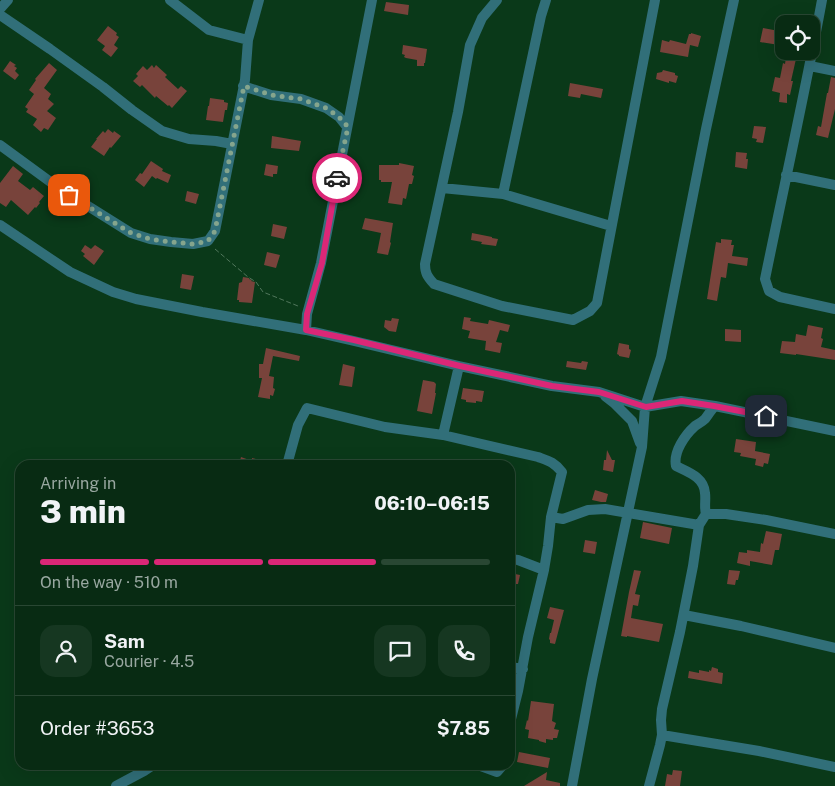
<!DOCTYPE html>
<html lang="en">
<head>
<meta charset="utf-8">
<style>
	body { margin:0; font-family:"Public Sans",sans-serif; background:#163721; color:#f1f3f6; height:100vh; display:flex; flex-direction:column; font-size:19px; white-space:nowrap }
	* { box-sizing:border-box; margin:0 }
	p { font-size:16px; color:#98a7a0 }
	.icon { flex:none; width:28px; height:28px; fill:none; stroke:currentColor; stroke-width:2; stroke-linecap:round; stroke-linejoin:round }
	.map { position:relative; flex:1; overflow:hidden }
	.drawer { position:absolute; left:15px; top:460px; width:500px; height:310px; display:flex; flex-direction:column; background:#082b13; border-radius:15px; box-shadow:0 5px 20px #0002,0 0 0 1px #294733 }
	.drawer>* { flex:none }
	.controls { position:absolute; left:775px; top:15px; display:grid; gap:10px }
	.controls a { display:grid; place-items:center; width:45px; height:45px; border-radius:10px; background:#082b13; box-shadow:0 5px 20px #0002,0 0 0 1px #294733; font-size:25px }
	.pin { position:absolute; display:grid; place-items:center; width:42px; height:42px; color:#fff; margin:-21px; border-radius:10px; box-shadow:0 2px 8px #0006 }
	.courier { position:absolute; display:grid; place-items:center; width:50px; height:50px; margin:-25px; border:4px solid #db2777; border-radius:50%; background:#fff; color:#222; box-shadow:0 1px 6px #0007 }
	.overview em { font-style:normal; font-weight:800 }
	.overview div { display:flex; flex-direction:column-reverse }
	.overview { display:flex; align-items:center; justify-content:space-between; height:85px; padding:0 25px }
	h1 { font-size:32px; font-weight:800; line-height:38px }
	.bar { display:grid; grid-template-columns:repeat(4,1fr); gap:8px 5px; align-content:center; height:60px; padding:0 25px }
	.bar i { height:6px; border-radius:4px; background:#294733 }
	.bar .current { background:#db2777 }
	.bar p { grid-column:span 4 }
	.line { display:flex; align-items:center; gap:12px; padding:0 25px; border-top:1px solid #294733 }
	.line div { flex:1 }
	.round { display:grid; place-items:center; flex:none; width:52px; height:52px; border-radius:15px; background:#163721 }
	.map>svg:first-child { display:block }
	.building { fill:#78433b }
	.lines { fill:none; stroke-linecap:round; stroke-linejoin:round }
	.path { stroke:#51775c; stroke-width:1; stroke-dasharray:5 2.5; stroke-linecap:butt }
	.street { stroke:#316f79; stroke-width:10 }
	.done { stroke:#85a58d; stroke-width:5; stroke-dasharray:0 9 }
	.route { stroke:#db2777; stroke-width:6 }
</style>
</head>
<body>
<div class="map">
<svg width="835" height="786" viewBox="0 0 835 786">
	<rect width="100%" height="100%" fill="#0a3919"/>
	<!-- building -->
	<path class="building" d="M386 2 409 5 408 15 384 11Z
		M108 26 117 33 116 35 119 37 114 45 118 48 111 57 102 50 105 46 97 40Z
		M763 28 779 31V34L781 35 779 45 760 42Z
		M691 33 701 36 698 47 690 45 688 57 660 52 662 40 669 42 670 40 686 44 689 34H691Z
		M403 45 427 49 425 63H424V66H417V60L406 58 404 57 405 55 402 54Z
		M786 57 796 59 791 81H793L790 95 787 94V103L779 102 780 93 772 91 775 77 780 78 783 63 785 64Z
		M10 61 16 65 14 66 17 68 15 71 19 75 15 80 3 71Z
		M49 63 57 70 44 88 51 94 48 99 54 104 47 111 56 118 48 130 44 128 41 132 33 125 37 119 26 112 28 109 25 107 34 94 29 90 36 80 35 79Z
		M152 65 154 68 156 65 167 75 165 77 178 89 181 86 187 91 172 108 169 105 168 106 156 96 155 98 142 85 140 87 133 81 138 76 136 74 143 66 147 70Z
		M663 70 675 73V75L678 76 676 83 669 81V83L656 79 657 73 662 72Z
		M831 77 835 78V109L828 138 816 135 818 126 821 127 827 93H828Z
		M570 83 603 89 601 98 581 94 580 98 568 96Z
		M210 98 224 100V102L228 103 227 110H225L223 122 206 120 208 106H209Z
		M754 126 766 127 763 143 756 142 757 139 752 138Z
		M108 129 113 133 114 131 121 136 111 148 110 147 104 156 91 147 97 139H96L103 131 105 133Z
		M272 136 301 141 299 151 271 148Z
		M736 152 747 153 746 159H748L747 169 735 167Z
		M151 161 163 169 162 171 171 175 168 183 157 178 156 179 152 176 144 187 135 180 140 173 142 174Z
		M399 163 414 166 412 175 414 176 412 184H409L406 199 403 198 402 205 388 203 392 182H381V180H379V165H399Z
		M266 164 278 166 277 174H273V177L264 175Z
		M13 166 23 174 18 181 30 190 33 187 44 196 39 202 40 203 36 208 35 207 28 215 11 200 6 207 0 203V183Z
		M187 191 199 194 196 204 185 201Z
		M365 218 393 223 390 242 391 243 388 255 377 253 381 233 362 229Z
		M273 224 287 227 284 239 271 236Z
		M472 233 492 237V238L498 239 496 246 481 244 482 242 471 240Z
		M721 239 732 240 731 245H734L732 256 748 258 747 266 728 263 726 278 721 277 717 301 707 299 716 242 721 243Z
		M85 245 91 249 95 245 104 251 94 265 83 256 85 254 81 251Z
		M267 252 280 255 276 268 264 265Z
		M182 274 194 276 191 290 180 288Z
		M243 277 249 278V279L252 280 251 281 255 282 252 303 239 302V300H237L239 283 242 282Z
		M464 317 471 318 470 321 488 324 489 320 510 325 508 332 500 330 496 342 502 343 500 353 485 350 486 341 468 338 470 331 462 329Z
		M392 318 399 319 396 332 389 331 384 327 385 320 391 321Z
		M808 325 823 328 821 338 823 339 821 347 835 350V360L796 354V355L780 353 782 341 795 342 796 334 806 336Z
		M725 329 741 330V342L725 341Z
		M619 343 629 345V349L631 350 629 358 619 356V355L617 354Z
		M266 348 300 356 299 361 273 356 269 376 274 377 273 388 275 389 273 396 270 395V399L258 397 262 378H259V364H263Z
		M567 361 581 363 582 361 588 362 586 370 566 367Z
		M343 364 355 367 352 387 339 385Z
		M423 380 434 382 436 384 435 393H436L432 414 417 411Z
		M463 388 484 391 482 402 476 401V403L466 402V400L461 399Z
		M736 439 756 442 755 451 770 454 768 464 764 463 763 467 755 465 756 459 740 456 741 453 734 452Z
		M607 450 612 460H615L613 472 603 470 604 460H606Z
		M241 457 252 461V458L270 463V465H239Z
		M595 490 608 494 606 502H601L592 500Z
		M643 522 672 528 669 544 640 538Z
		M766 531 782 534 779 550H775L772 565 750 561V566L737 563 739 552 747 553V550L760 552 761 543 763 544Z
		M585 540 597 542 595 554 583 552Z
		M634 570 641 571 635 594 640 595 638 606 633 605 631 618 663 624 659 642 627 636V637L621 636 629 592Z
		M729 570 740 571 738 580H736L735 585 727 584Z
		M510 573 520 575 518 584H515L513 596 510 595Z
		M550 607 564 610 555 644 550 643V640L549 639 550 633H551L554 620 547 618Z
		M712 667 718 669V672L723 673 722 684 688 678 689 671 699 673V670L709 672V670L711 671Z
		M531 701 554 704 552 721 556 723 554 729 559 730 557 738H553V740L546 739V743L539 741V740L528 738 529 730 525 729 527 720 528 721Z
		M519 752 550 758 548 768 517 762Z
		M673 770 682 771 680 786H665L667 774 672 775Z
		M547 772 546 780 560 783V786H524Z"/>
	<g class="lines">
		<!-- path -->
		<path class="path" d="M215 249 248 277 256 282 263 292 298 306"/>
		<!-- street -->
		<path class="street" d="M170 0 209 30 248 40
			M497 0 482 18 470 45 458 112 425 264C425 274 428 277 434 284L502 306 573 320 590 311 597 303 655 0
			M822 0C805 93 784 186 765 279L769 291 780 297 835 309
			M0 9 8 0
			M0 15 50 49 103 87 132 110 162 131 189 139 216 141 232 144
			M810 66 835 71
			M243 86 271 95 301 99 326 108 339 117 347 127
			M0 145 56 186 131 233 150 239 171 242 193 244 208 241 215 231 245 80 248 40 259 0
			M786 175 835 185
			M442 188 503 194 611 226
			M503 194 541 16 546 0
			M0 225 70 272 113 292 136 299 202 312 306 330 354 341 459 366 552 386 599 392 645 407 681 401 715 406 835 431
			M306 330 307 314 321 263 372 0
			M605 396 614 403 632 421 640 443
			M443 435 459 366
			M287 465 298 425 307 408 385 427 443 435 538 457C549 461 554 462 562 472L551 517 548 546 544 570 528 637 518 691 510 723
			M706 514C704 507 706 500 705 493 704 477 688 472 676 466 673 452 685 435 695 426 698 424 702 422 705 419 708 415 711 410 715 406
			M551 517 563 519 588 510 605 509 699 525 693 566 680 632 662 709 661 720 662 735 660 745 649 786
			M699 525 706 514H726L766 520 835 534
			M510 559 518 560 544 570
			M684 615 741 626 835 648
			M510 667 523 669
			M662 735 759 751 835 767
			M478 765 497 772 503 765
			M116 786 144 771 153 765
			M572 786 592 679 642 447 645 407 661 357 706 129 734 0"/>
	</g>
	<g class="lines">
		<!-- done -->
		<path class="done" d="M69 195 131 233 150 239 171 242 193 244 208 241 215 231 244 86 271 95 301 99 326 108 339 117 348 127 337 178"/>
		<!-- route -->
		<path class="route" d="M337 178 322 263 307 314 306 330 354 340 460 366 552 386 599 392 646 407 682 401 714 406 766 416"/>
	</g>
</svg>
<div class="controls">
<a><svg class="icon" aria-label="locate" viewBox="0 0 24 24"><circle cx="12" cy="12" r="6"/><path d="M12 2v4M12 18v4M2 12h4M18 12h4"/></svg></a>
</div>
<div class="pin" style="left:69px;top:195px;background:#ea580c"><svg class="icon" aria-label="bag" viewBox="0 0 24 24"><path d="M5 8h14l-1 12H6zM9 8a3 3 0 0 1 6 0"/></svg></div>
<div class="pin" style="left:766px;top:416px;background:#1f2937"><svg class="icon" aria-label="home" viewBox="0 0 24 24"><path d="M3 11l9-7 9 7M6 9v11h12V9"/></svg></div>
<div class="courier" style="left:337px;top:178px"><svg class="icon" aria-label="car" viewBox="0 0 24 24"><path d="M5 17H2v-5l4-1 3-4h7l3 4 3 1v5h-3M9 17h6M6 11h13"/><circle cx="7" cy="17" r="2"/><circle cx="17" cy="17" r="2"/></svg></div>
<section class="drawer">
<div class="overview"><div><h1>3 min</h1><p>Arriving in</p></div><em>06:10–06:15</em></div>
<div class="bar"><i class="current"></i><i class="current"></i><i class="current"></i><i></i><p>On the way · 510 m</p></div>
<div class="line" style="height:90px"><a class="round"><svg class="icon" aria-label="person" viewBox="0 0 24 24"><circle cx="12" cy="8" r="4"/><path d="M4 21q1-7 8-7t8 7"/></svg></a><div><b>Sam</b><p>Courier · 4.5</p></div><a class="round"><svg class="icon" aria-label="chat" viewBox="0 0 24 24"><path d="M4 5h16v11H9l-5 4z"/></svg></a><a class="round"><svg class="icon" aria-label="phone" viewBox="0 0 24 24"><path d="M5 4h4l2 5-3 2q2 4 5 5l2-3 5 2v4C11 20 4 13 5 4z"/></svg></a></div>
<div class="line" style="height:65px"><div>Order #3653</div><b>$7.85</b></div>
</section>
</div>
</body>
</html>
